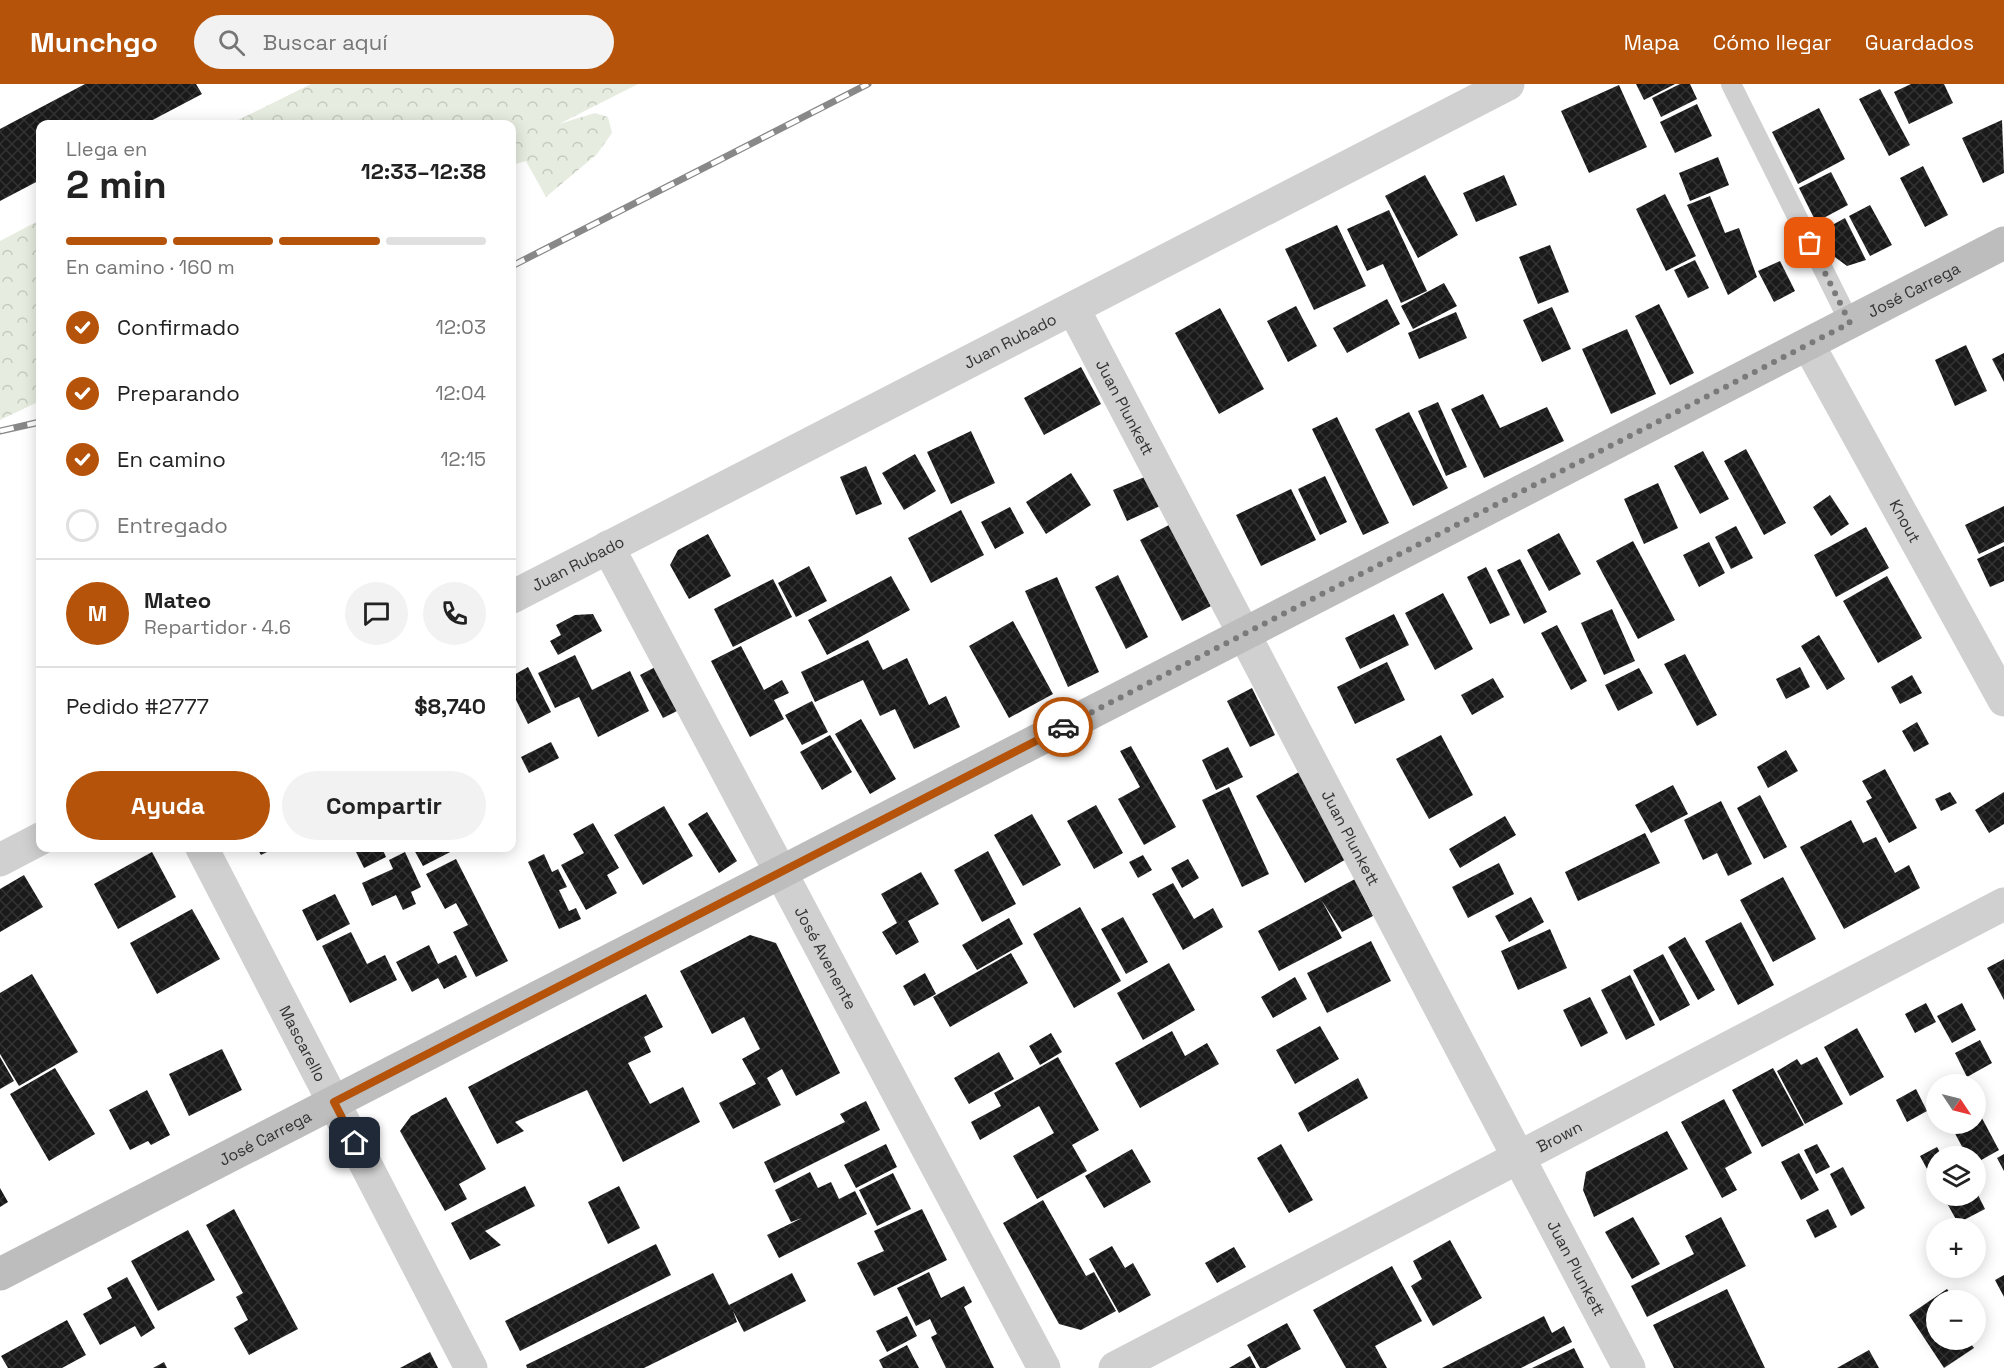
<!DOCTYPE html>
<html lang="es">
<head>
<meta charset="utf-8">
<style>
	body { margin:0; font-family:"Space Grotesk",sans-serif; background:#f2f2f2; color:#222; height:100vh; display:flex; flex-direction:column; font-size:22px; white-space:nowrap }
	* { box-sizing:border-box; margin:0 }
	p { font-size:20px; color:#767676 }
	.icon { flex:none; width:33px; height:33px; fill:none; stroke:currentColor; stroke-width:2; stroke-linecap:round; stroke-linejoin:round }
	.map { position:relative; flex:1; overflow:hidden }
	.details { position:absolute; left:36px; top:36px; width:480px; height:732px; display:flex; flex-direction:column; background:#fff; border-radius:12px; box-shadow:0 3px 15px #0003 }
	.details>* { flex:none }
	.needle { width:39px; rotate:125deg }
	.controls { position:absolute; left:1926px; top:990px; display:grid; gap:12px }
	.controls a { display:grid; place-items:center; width:60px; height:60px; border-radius:50%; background:#fff; box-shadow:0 3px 15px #0003; font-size:30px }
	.pin { position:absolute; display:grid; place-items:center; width:51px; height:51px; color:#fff; margin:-26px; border-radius:12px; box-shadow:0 3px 9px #0006 }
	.courier { position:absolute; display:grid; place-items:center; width:60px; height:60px; margin:-30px; border:4px solid #b45309; border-radius:50%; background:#fff; color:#222; box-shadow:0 2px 8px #0007 }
	.summary em { font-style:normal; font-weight:800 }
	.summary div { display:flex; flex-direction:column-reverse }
	.summary { display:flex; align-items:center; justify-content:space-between; height:102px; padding:0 30px }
	h1 { font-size:39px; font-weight:800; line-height:45px }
	.bar { display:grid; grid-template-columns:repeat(4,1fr); gap:9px 6px; align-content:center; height:72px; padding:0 30px }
	.bar i { height:8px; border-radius:4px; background:#e0e0e0 }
	.bar .current { background:#b45309 }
	.bar p { grid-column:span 4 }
	.line { display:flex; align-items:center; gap:15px; padding:0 30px; border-top:2px solid #e0e0e0 }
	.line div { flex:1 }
	.round { display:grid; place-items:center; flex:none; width:63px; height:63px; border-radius:32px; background:#f2f2f2 }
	ol { padding:0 30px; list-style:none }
	li { display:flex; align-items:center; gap:18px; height:66px }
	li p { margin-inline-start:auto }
	li .icon { padding:6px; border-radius:50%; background:#b45309; color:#fff; stroke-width:4 }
	li:last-child { color:#767676 }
	li i { width:33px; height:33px; border:3px solid #e0e0e0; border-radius:50% }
	.action { display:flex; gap:12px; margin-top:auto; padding:12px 30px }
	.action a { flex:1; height:69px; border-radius:36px; background:#b45309; color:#fff; font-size:24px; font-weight:800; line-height:69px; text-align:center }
	.action a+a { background:#f2f2f2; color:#222 }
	header { display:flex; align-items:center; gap:36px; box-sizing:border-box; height:84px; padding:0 30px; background:#b45309; color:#fff }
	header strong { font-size:28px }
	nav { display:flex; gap:33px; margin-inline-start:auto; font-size:21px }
	.search { width:420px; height:54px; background:#f2f2f2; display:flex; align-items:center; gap:15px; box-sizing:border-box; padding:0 21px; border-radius:33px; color:#767676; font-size:22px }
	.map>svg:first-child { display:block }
	.forest { fill:url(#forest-crowns) }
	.building { fill:url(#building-cross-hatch) }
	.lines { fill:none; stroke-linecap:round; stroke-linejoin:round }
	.lane { stroke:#d0d0d0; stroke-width:20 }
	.street { stroke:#d0d0d0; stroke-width:33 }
	.secondary { stroke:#bdbdbd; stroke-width:33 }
	.rail-casing { stroke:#888; stroke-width:7 }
	.rail { stroke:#fff; stroke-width:4.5; stroke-dasharray:14; stroke-linecap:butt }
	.done { stroke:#7a7a7a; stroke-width:6; stroke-dasharray:0 10.8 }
	.route { stroke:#b45309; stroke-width:8 }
	.labels { text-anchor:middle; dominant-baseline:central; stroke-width:6; stroke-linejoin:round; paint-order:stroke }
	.street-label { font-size:16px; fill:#333; stroke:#fff }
</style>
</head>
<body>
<header>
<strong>Munchgo</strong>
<div class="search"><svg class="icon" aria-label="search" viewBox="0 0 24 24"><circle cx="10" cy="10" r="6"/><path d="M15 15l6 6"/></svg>Buscar aquí</div>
<nav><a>Mapa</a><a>Cómo llegar</a><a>Guardados</a></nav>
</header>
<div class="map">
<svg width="2004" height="1284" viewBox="0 0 2004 1284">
	<defs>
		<pattern id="forest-crowns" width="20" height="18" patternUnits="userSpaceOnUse" patternTransform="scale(1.5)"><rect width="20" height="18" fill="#e6ecdf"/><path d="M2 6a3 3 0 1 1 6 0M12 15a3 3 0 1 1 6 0" fill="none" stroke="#c6cbc0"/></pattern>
		<pattern id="building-cross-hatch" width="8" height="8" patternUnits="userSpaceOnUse" patternTransform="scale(1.5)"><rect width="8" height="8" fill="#1a1a1a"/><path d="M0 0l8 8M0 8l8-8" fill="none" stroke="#333"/></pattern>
	</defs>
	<rect width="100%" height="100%" fill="#fff"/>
	<!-- forest -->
	<path class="forest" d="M311 0H638L559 40 595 29 608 33 612 49 597 70 546 113 526 77 512 81V40H230Z
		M40 136V317L0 336V157Z"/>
	<!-- building -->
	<path class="building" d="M85 0H196L202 10 145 40H40V96L0 117V45Z
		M1636 0H1675L1644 16Z
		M1680 0H1690L1697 15 1661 33 1652 14Z
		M1911 0H1944L1953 19 1909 40 1894 8Z
		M1619 1 1647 63 1589 89 1561 27Z
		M1880 5 1910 61 1889 72 1859 15Z
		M1697 20 1712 52 1675 69 1660 38Z
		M1819 24 1845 75 1798 100 1772 48Z
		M2002 36 2004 89 1983 99 1962 54Z
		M1718 73 1729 101 1690 117 1679 89Z
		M1923 82 1948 131 1925 143 1900 94Z
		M1831 88 1848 121 1816 138 1799 104Z
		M1425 91 1458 151 1418 174 1385 112Z
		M1504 91 1517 121 1476 138 1463 109Z
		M1665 110 1696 172 1666 187 1636 125Z
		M1710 112 1725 149 1739 144 1757 193 1728 211 1687 121Z
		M1870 121 1892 161 1870 172 1849 132Z
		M1389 126 1427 207 1401 219 1383 180 1367 187 1347 145Z
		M1845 134 1866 176 1847 182 1820 162 1814 151Z
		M1337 141 1366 202 1314 226 1285 165Z
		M1550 161 1569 208 1538 220 1519 173Z
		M1695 176 1709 204 1688 214 1674 186Z
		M1780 177 1795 207 1774 218 1758 187Z
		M1444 199 1457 222 1413 245 1401 222Z
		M1387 215 1400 240 1347 269 1333 244Z
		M1659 220 1694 289 1670 301 1635 232Z
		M1296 222 1317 262 1288 278 1267 237Z
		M1552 223 1571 265 1542 278 1523 236Z
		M1220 224 1264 305 1219 330 1175 249Z
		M1456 228 1467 254 1419 275 1408 249Z
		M1627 245 1656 310 1611 330 1582 265Z
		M1966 261 1987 307 1955 322 1935 276Z
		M2004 269V298L1992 275Z
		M1081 283 1101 320 1044 351 1024 314Z
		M1483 310 1500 344 1547 323 1564 357 1484 394 1451 325Z
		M1438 318 1467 383 1446 392 1418 327Z
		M1409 328 1448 404 1413 422 1375 345Z
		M1337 333 1389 439 1363 451 1312 345Z
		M971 347 995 399 951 420 927 368Z
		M1746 365 1786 439 1764 451 1724 377Z
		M1703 367 1729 415 1700 430 1674 382Z
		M915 370 936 407 904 426 882 389Z
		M866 382 882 420 856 431 840 393Z
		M1071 389 1091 421 1046 450 1026 418Z
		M1147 392 1160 422 1127 437 1113 406Z
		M1325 392 1347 438 1320 451 1298 405Z
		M1658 399 1678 444 1644 460 1624 415Z
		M1291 405 1316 456 1261 482 1236 431Z
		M1830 411 1849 440 1831 452 1813 423Z
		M2004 422V458L1979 470 1965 441Z
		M1010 423 1024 449 995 465 981 438Z
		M961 426 984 471 931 499 908 454Z
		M1169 441 1211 522 1182 537 1140 456Z
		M1736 442 1753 474 1731 485 1715 453Z
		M1866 443 1889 484 1836 513 1814 471Z
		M1559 449 1581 490 1549 507 1527 466Z
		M708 450 731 492 689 515 670 481 678 466Z
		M1633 457 1675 536 1638 555 1596 477Z
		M1709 458 1725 489 1699 503 1683 471Z
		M2004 462V497L1990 503 1977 475Z
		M1520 475 1547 528 1524 540 1497 486Z
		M809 482 827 517 796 533 778 499Z
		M1486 483 1510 531 1490 540 1467 493Z
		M1118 491 1148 553 1126 565 1095 503Z
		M891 492 910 526 827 571 808 536Z
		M1887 492 1922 554 1878 579 1843 517Z
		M1057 493 1099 588 1068 603 1025 507Z
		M773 495 792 533 733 563 714 525Z
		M1443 509 1473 565 1435 586 1405 529Z
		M1612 525 1635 577 1604 591 1581 539Z
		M593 530 602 547 558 571 550 557 561 551 556 541 575 531Z
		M1394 530 1409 561 1360 585 1345 554Z
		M1013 537 1053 610 1009 634 969 562Z
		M1557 541 1587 597 1571 606 1541 549Z
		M1819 551 1845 595 1827 606 1801 562Z
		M868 556 883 586 907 574 929 621 946 612 960 643 914 665 895 625 880 632 863 596 815 618 801 588Z
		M741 562 764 606 782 596 789 609 774 616 784 635 750 653 711 577Z
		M1685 570 1717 631 1697 642 1664 580Z
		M575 571 592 606 630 587 649 627 598 653 579 613 555 624 538 589Z
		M1387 578 1405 616 1355 640 1337 603Z
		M661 580 683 624 663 634 640 591Z
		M528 583 551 628 528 640 516 616 512 619V592Z
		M1800 583 1810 603 1786 615 1776 595Z
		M1639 584 1653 609 1618 627 1605 601Z
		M1912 591 1922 609 1900 620 1891 603Z
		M1493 594 1504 613 1472 631 1461 611Z
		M1252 604 1275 651 1250 663 1227 617Z
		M812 617 828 648 802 661 785 631Z
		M861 635 896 695 870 710 835 650Z
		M1917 638 1929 660 1914 668 1902 647Z
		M830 651 852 688 822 706 800 668Z
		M1441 651 1473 711 1429 735 1396 675Z
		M551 658 559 674 529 689 521 673Z
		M1131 662 1176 743 1144 761 1118 715 1140 703 1120 667Z
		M1228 663 1243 693 1216 706 1202 676Z
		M1786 666 1798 687 1768 704 1757 683Z
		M1885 685 1917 744 1889 759 1866 717 1872 714 1862 697Z
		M1299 688 1348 774 1305 799 1256 712Z
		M1673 701 1688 730 1651 749 1635 721Z
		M1229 703 1269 790 1242 803 1202 716Z
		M1950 708 1957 719 1941 727 1935 715Z
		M2004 708V740L1989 749 1975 726Z
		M1760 711 1787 763 1764 775 1737 724Z
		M1721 717 1752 780 1728 792 1717 769 1703 776 1684 736Z
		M1096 721 1123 769 1094 785 1067 737Z
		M664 722 693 772 643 801 614 751Z
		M707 728 737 777 719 789 688 740Z
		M1032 730 1061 781 1023 802 994 751Z
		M1505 732 1516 751 1460 784 1449 765Z
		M1851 736 1863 759 1876 753 1895 789 1909 781 1920 804 1844 845 1800 763Z
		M593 739 619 784 607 791 617 809 586 826 561 781 584 769 573 750Z
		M1645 749 1660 779 1578 817 1565 788Z
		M257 764H275L261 771Z
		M354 764H382L386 773 364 784Z
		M413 764H458L423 782Z
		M988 767 1016 820 982 838 954 786Z
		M152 768 176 813 118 845 94 800Z
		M405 768 421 803 411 808 416 820 403 826 396 811 372 822 362 799 393 785 389 776Z
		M544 770 552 788 558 785 567 803 559 806 569 827 576 824 581 835 559 845 528 778Z
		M1143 771 1152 786 1138 794 1129 778Z
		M456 775 508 877 476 893 453 848 468 841 456 819 445 825 426 790Z
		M1188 775 1199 794 1182 804 1171 784Z
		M1499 779 1514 810 1468 834 1452 803Z
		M921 788 939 820 908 837 919 858 896 871 882 848 897 839 881 810Z
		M24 791 43 823 0 848V805Z
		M1783 793 1816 855 1773 878 1740 816Z
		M1355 795 1373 832 1342 848 1322 817 1342 854 1279 887 1258 847Z
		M1173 799 1194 835 1213 824 1223 843 1183 866 1152 810Z
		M335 810 350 840 317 857 302 826Z
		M1531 813 1544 838 1509 858 1495 832Z
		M1080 823 1121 897 1074 924 1033 850Z
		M192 825 220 875 157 910 130 859Z
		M1123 833 1148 878 1126 890 1101 845Z
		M1009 834 1023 860 977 886 962 861Z
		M1741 838 1774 901 1738 921 1705 857Z
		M1550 845 1567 884 1518 906 1501 867Z
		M351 848 367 880 385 871 397 896 350 919 322 862Z
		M750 851 776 859 840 989 796 1012 782 985 767 994 781 1021 733 1045 719 1019 756 1000 742 975 760 965 744 933 712 950 680 887Z
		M1685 853 1715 906 1698 916 1668 863Z
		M1371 857 1391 897 1327 929 1307 889Z
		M429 861 438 880 456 871 467 893 444 905 438 894 412 908 396 878Z
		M1011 869 1028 899 950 943 933 913Z
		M1663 870 1690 921 1660 937 1633 886Z
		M2004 875V916L1987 884Z
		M1169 879 1195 926 1143 956 1117 909Z
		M925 889 936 910 914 922 903 902Z
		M32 890 78 968 19 1002 0 970V909Z
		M1630 891 1655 941 1626 956 1601 906Z
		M1295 893 1307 915 1273 934 1261 913Z
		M646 910 663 943 644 953 651 968 628 979 650 1020 683 1003 700 1038 623 1078 587 1006 515 1038 524 1047 497 1060 468 1003Z
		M1590 913 1608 949 1581 963 1563 926Z
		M1926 919 1936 938 1915 949 1905 930Z
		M1962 919 1976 946 1952 959 1937 932Z
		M1320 942 1339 975 1295 1000 1276 966Z
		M1857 944 1884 993 1850 1012 1824 963Z
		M1172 947 1185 972 1207 959 1219 980 1140 1024 1115 979Z
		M1051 949 1062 968 1040 981 1029 962Z
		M1980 956 1992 979 1967 993 1955 969Z
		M222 965 242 1006 189 1032 169 990Z
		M999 968 1014 995 969 1020 954 994Z
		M0 973 14 997 0 1005Z
		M1058 973 1099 1046 1072 1061 1087 1087 1037 1115 1013 1072 1054 1049 1039 1022 980 1056 971 1038 1001 1022 994 1009Z
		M1817 973 1843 1020 1805 1040 1777 987 1797 975 1801 981Z
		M55 984 95 1050 49 1077 10 1010Z
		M1773 984 1804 1041 1762 1063 1732 1006Z
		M1358 994 1368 1014 1308 1048 1298 1029Z
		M1916 1005 1927 1027 1907 1038 1896 1016Z
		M147 1006 170 1051 151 1061 148 1057 130 1066 109 1026Z
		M446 1013 486 1085 459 1100 467 1115 445 1127 400 1047 411 1032Z
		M1724 1015 1752 1069 1725 1084 1737 1106 1722 1114 1681 1038Z
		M866 1017 880 1046 774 1099 764 1078 845 1038 840 1030Z
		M1976 1023 1999 1066 1976 1079V1072H1967L1950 1040H1976Z
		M1667 1047 1688 1085 1594 1133 1583 1106 1586 1088Z
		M886 1060 897 1083 856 1104 844 1081Z
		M1281 1060 1313 1116 1289 1129 1257 1074Z
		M1817 1060 1830 1083 1816 1090 1804 1066Z
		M1937 1063 1942 1072H1936V1095L1933 1096 1920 1072Z
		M1132 1065 1151 1098 1104 1124 1085 1092Z
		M1799 1069 1819 1106 1801 1116 1781 1078Z
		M2004 1070V1087L1997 1074Z
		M1843 1083 1865 1124 1851 1132 1830 1090Z
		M810 1088 818 1104 831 1098 839 1115 855 1107 867 1130 779 1174 767 1151 802 1134 791 1138 775 1106Z
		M893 1089 911 1125 877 1142 859 1106Z
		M525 1102 535 1122 485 1147 501 1161 470 1176 451 1139Z
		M619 1102 640 1144 608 1160 588 1118Z
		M0 1104 8 1118 0 1123Z
		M1976 1107 1985 1125 1958 1139 1943 1112H1976Z
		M1043 1116 1086 1192 1094 1188 1116 1227 1081 1246 1059 1240 1003 1139Z
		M234 1125 298 1245 249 1271 234 1244 248 1236 236 1213 243 1209 206 1141Z
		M922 1125 947 1176 874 1212 857 1179 884 1167 874 1147Z
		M1828 1125 1837 1143 1815 1154 1806 1136Z
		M1633 1133 1660 1180 1632 1195 1605 1148Z
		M1721 1133 1746 1182 1647 1233 1631 1202 1694 1170 1685 1152Z
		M188 1146 215 1196 158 1227 131 1177Z
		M1450 1156 1482 1214 1433 1242 1411 1202 1422 1195 1413 1177Z
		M656 1160 671 1191 520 1267 505 1237Z
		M1112 1162 1125 1184 1133 1179 1151 1211 1119 1229 1089 1175Z
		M1234 1163 1246 1183 1217 1199 1205 1179Z
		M1392 1182 1422 1237 1375 1262 1387 1284H1346L1313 1226Z
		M929 1188 941 1214 964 1202 972 1218 964 1223 994 1284H946L931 1253 937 1250 930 1235 916 1242 897 1204Z
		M713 1189 729 1221 792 1189 806 1217 744 1248 733 1227 737 1238 644 1284H527L526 1281Z
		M2004 1191V1213L1995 1196Z
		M127 1193 155 1244 141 1253 135 1242 100 1261 83 1230 112 1214 107 1204Z
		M1727 1205 1765 1284H1674L1653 1241Z
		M1947 1205 1955 1216H1936V1256H1968L1974 1264 1944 1284 1909 1231Z
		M907 1232 917 1252 887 1268 876 1247Z
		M1544 1232 1552 1249 1564 1242 1572 1258 1521 1284H1442Z
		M67 1236 86 1271 62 1284H8L1 1272Z
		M1287 1239 1301 1265 1266 1284H1260L1247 1261Z
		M907 1261 919 1284H883L879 1276Z
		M1574 1264 1584 1284H1532Z
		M1869 1266 1879 1284H1837Z
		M430 1268 438 1284H400Z
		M1250 1272 1256 1284H1229Z
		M164 1278 167 1284H153Z"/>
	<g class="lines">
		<!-- lane -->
		<path class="lane" d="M1731 0 1850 239"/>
		<!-- street -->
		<g class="street">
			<path id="s1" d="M1073 224 1629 1284"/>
			<path id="s2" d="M1808 260 2004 616"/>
			<path id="s3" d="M608 463 1044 1284"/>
			<path id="s4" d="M512 513 1508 0"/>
			<path id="s5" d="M202 764 471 1284"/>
			<path d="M0 776 40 755"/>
			<path id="s6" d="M1115 1284 2004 820"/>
		</g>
		<!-- secondary -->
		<path class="secondary" id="s7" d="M0 1190 2004 159"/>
		<!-- rail casing -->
		<g class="rail-casing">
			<path id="rail" d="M512 182 868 0
				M0 347 40 338"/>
		</g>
		<!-- rail -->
		<use href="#rail" class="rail"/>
	</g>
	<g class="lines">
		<!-- done -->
		<path class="done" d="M1063 643 1850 239 1810 159"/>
		<!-- route -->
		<path class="route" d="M355 1059 334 1018 1063 643"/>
	</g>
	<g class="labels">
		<!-- street labels -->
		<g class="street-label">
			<text stroke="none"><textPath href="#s7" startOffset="2152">José Carrega</textPath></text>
			<text stroke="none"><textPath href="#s4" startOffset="560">Juan Rubado</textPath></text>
			<text stroke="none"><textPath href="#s1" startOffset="112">Juan Plunkett</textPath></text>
			<text stroke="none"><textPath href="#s2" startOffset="202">Knout</textPath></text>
			<text stroke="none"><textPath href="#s4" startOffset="74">Juan Rubado</textPath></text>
			<text stroke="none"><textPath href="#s1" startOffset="598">Juan Plunkett</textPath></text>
			<text stroke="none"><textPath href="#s3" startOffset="465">José Avenente</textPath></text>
			<text stroke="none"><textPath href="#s5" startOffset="220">Mascarello</textPath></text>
			<text stroke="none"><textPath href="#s6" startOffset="501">Brown</textPath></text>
			<text stroke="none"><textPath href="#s7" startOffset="298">José Carrega</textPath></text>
			<text stroke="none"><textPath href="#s1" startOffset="1084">Juan Plunkett</textPath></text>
		</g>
	</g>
</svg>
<div class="controls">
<a><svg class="needle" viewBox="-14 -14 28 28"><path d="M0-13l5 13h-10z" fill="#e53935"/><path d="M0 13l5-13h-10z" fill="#767676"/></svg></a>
<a><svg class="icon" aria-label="layers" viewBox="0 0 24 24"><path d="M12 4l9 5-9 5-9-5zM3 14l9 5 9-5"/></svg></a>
<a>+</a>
<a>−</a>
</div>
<div class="pin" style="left:1810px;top:159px;background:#ea580c"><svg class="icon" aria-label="bag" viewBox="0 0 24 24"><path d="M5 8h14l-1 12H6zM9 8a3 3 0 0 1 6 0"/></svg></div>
<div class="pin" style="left:355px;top:1059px;background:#1f2937"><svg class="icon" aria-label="home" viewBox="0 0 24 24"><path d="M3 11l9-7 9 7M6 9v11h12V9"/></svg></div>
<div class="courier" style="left:1063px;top:643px"><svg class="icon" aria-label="car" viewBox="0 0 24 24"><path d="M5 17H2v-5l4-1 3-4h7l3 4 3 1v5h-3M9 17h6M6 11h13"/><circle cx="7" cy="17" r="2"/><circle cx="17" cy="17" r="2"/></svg></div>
<section class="details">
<div class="summary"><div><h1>2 min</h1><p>Llega en</p></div><em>12:33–12:38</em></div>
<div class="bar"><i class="current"></i><i class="current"></i><i class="current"></i><i></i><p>En camino · 160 m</p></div>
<ol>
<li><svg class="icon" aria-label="check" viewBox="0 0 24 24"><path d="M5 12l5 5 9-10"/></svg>Confirmado<p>12:03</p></li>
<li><svg class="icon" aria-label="check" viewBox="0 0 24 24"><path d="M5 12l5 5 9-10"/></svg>Preparando<p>12:04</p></li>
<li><svg class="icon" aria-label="check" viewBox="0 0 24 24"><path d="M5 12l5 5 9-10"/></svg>En camino<p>12:15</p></li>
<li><i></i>Entregado</li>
</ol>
<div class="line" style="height:108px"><b class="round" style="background:#b45309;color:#fff">M</b><div><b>Mateo</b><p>Repartidor · 4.6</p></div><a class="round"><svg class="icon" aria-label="chat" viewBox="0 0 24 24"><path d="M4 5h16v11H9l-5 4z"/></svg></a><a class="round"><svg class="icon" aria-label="phone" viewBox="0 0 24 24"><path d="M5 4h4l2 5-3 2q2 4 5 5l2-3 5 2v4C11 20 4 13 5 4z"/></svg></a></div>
<div class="line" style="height:78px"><div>Pedido #2777</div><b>$8,740</b></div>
<div class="action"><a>Ayuda</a><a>Compartir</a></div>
</section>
</div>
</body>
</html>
